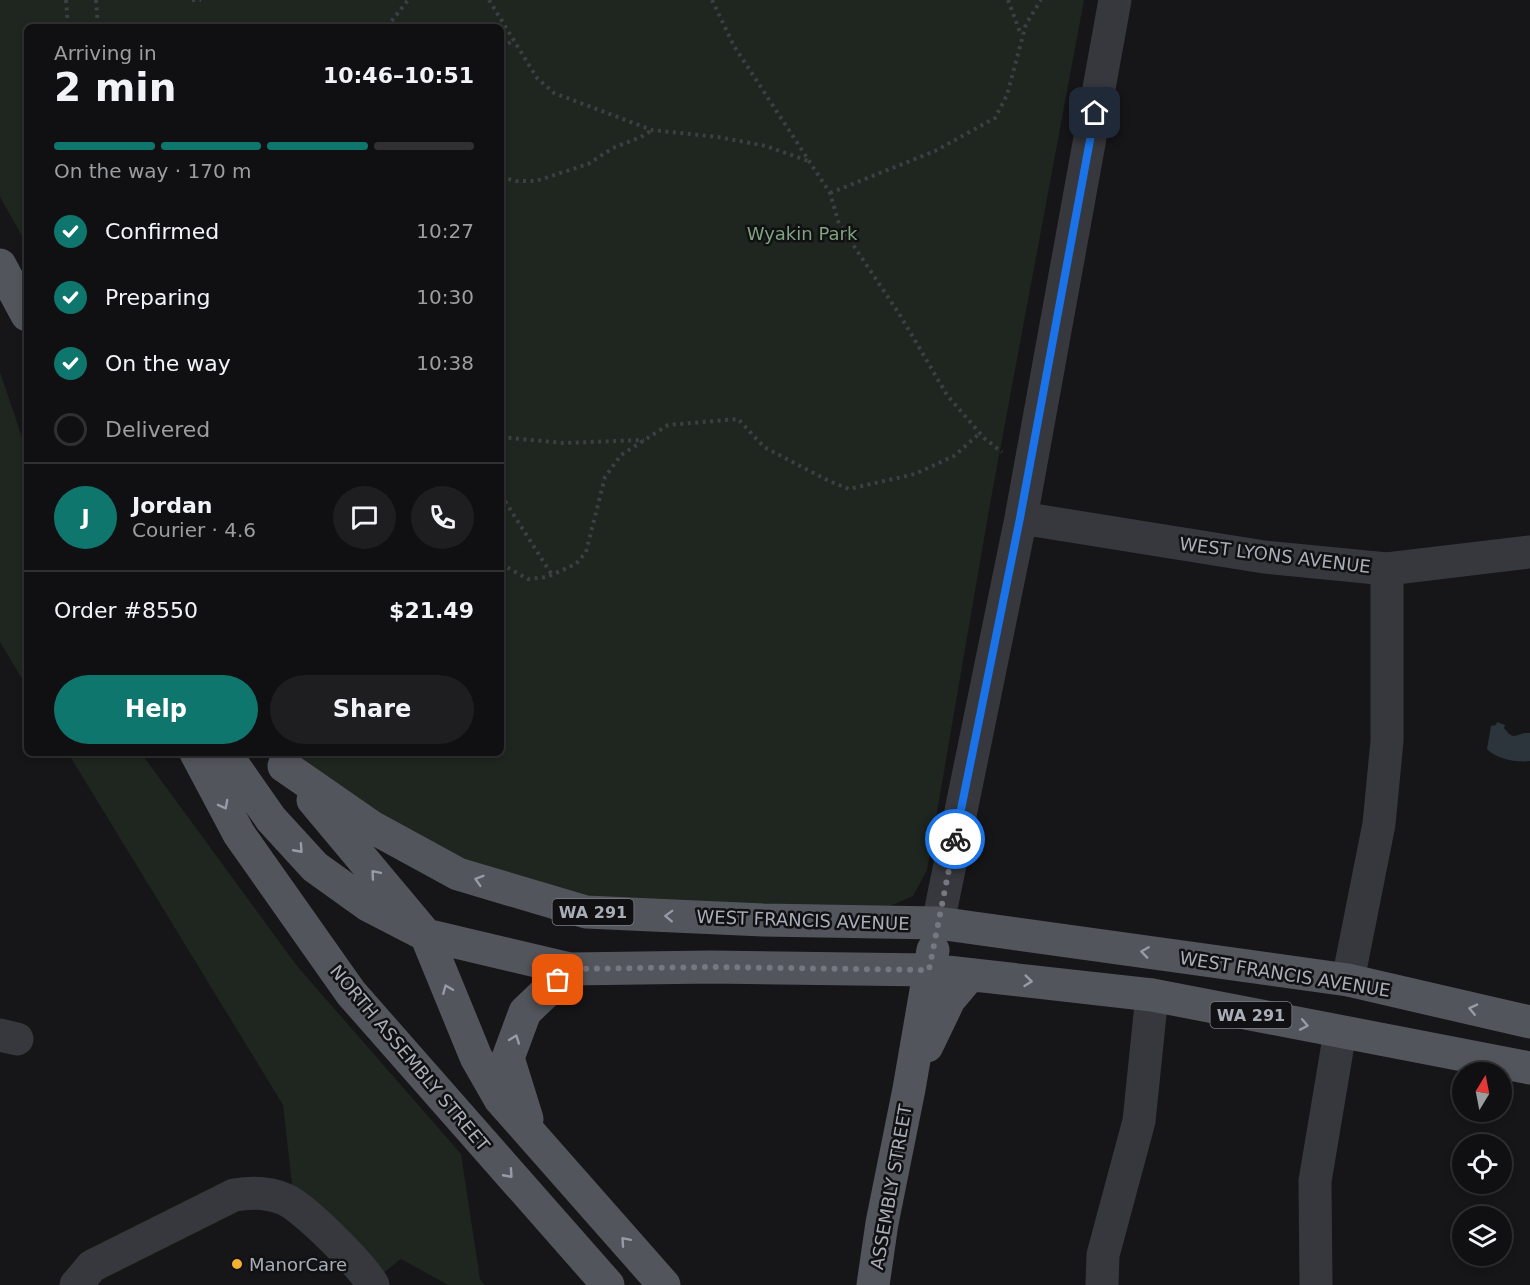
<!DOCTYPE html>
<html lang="en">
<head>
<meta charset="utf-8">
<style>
	body { margin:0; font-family:"DejaVu Sans",sans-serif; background:#1e1e20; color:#f1f3f6; height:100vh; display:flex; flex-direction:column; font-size:22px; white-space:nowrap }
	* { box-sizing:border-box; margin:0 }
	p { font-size:20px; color:#9c9d9f }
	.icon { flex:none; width:33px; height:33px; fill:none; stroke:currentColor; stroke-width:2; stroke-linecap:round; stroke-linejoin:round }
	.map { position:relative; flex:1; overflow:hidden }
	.drawer { position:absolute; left:24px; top:24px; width:480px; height:732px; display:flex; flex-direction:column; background:#101012; border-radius:9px; box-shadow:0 3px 9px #0003,0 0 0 2px #303032 }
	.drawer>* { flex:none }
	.needle { width:39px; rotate:10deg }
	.fabs { position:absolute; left:1452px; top:1062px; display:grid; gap:12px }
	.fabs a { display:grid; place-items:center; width:60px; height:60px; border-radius:50%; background:#101012; box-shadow:0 3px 9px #0003,0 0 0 2px #303032; font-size:30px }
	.pin { position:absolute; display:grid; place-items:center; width:51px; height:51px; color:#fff; margin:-26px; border-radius:12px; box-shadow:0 3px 9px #0006 }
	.courier { position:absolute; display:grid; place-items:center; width:60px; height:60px; margin:-30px; border:4px solid #1a73e8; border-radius:50%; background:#fff; color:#222; box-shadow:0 2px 8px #0007 }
	.headline em { font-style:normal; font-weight:700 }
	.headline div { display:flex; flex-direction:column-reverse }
	.headline { display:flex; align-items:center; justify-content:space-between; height:102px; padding:0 30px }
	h1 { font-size:39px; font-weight:700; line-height:45px }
	.bar { display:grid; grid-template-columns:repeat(4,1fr); gap:9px 6px; align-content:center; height:72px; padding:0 30px }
	.bar i { height:8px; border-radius:4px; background:#303032 }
	.bar .on { background:#0f766e }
	.bar p { grid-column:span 4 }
	.line { display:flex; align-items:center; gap:15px; padding:0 30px; border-top:2px solid #303032 }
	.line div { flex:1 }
	.round { display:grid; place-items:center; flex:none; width:63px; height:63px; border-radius:32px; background:#1e1e20 }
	ol { padding:0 30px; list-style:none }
	li { display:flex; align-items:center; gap:18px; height:66px }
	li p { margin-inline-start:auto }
	li .icon { padding:6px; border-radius:50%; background:#0f766e; color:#fff; stroke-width:4 }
	li:last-child { color:#9c9d9f }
	li i { width:33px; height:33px; border:3px solid #303032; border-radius:50% }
	.action { display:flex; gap:12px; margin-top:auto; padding:12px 30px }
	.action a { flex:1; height:69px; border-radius:36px; background:#0f766e; color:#fff; font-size:24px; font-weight:700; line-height:69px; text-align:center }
	.action a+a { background:#1e1e20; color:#f1f3f6 }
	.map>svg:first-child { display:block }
	.green { fill:#1e261f }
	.water { fill:#2c353c }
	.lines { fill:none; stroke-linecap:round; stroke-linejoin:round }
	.path { stroke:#3d3f44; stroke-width:4; stroke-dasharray:3 4.5; stroke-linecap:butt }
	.minor { stroke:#37383d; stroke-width:33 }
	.major { stroke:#53555c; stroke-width:33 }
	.oneway { stroke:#979ba6 }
	.done { stroke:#757880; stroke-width:6; stroke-dasharray:0 10.8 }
	.route { stroke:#1a73e8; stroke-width:8 }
	.poi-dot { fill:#f2b134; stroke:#111113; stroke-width:2 }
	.labels { text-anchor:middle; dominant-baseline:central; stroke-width:5; stroke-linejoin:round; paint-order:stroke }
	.shield { fill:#111113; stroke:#7b7e86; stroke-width:1.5 }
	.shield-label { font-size:16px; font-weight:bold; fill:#a8adb8 }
	.park-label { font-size:18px; fill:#7fa381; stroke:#111113 }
	.street-label { font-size:18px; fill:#a8adb8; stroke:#111113 }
	.poi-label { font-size:18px; fill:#a8adb8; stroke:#111113; text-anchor:start }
</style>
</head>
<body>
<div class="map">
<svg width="1530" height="1285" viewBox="0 0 1530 1285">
	<rect width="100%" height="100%" fill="#161618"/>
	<!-- green -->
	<path class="green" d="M0 0H1084L990 504 927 870 913 896 890 906H637L510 885 338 794 297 753H501V27H27V245L0 197Z
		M0 372 27 452V687L0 642Z
		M68 753H141L297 966 461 1154 480 1279 485 1285H448L401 1259 382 1274 292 1184 283 1105Z"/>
	<!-- water -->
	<path class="water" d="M1497 722 1505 725 1504 728C1515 743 1515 732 1530 733V761C1517 763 1496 759 1487 749L1491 726 1496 725Z"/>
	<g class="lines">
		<!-- path -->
		<path class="path" d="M66 0 68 27
			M96 0 98 27
			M192 0H201
			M489 0 537 78 554 93 652 130 718 137 766 146 808 161
			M712 0 734 46 830 193 839 224 900 315 947 395 984 438 1002 452
			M1008 0 1021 35
			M387 27 408 0
			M501 46 514 41
			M501 177 516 181H536L588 164 613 148 641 137 652 130
			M830 193 935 151 995 118 1007 95 1026 24 1041 0
			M501 437 563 443 644 440
			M501 495 552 575
			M501 564 528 579 547 577 576 564 586 552 605 477 621 455 668 425 738 419 764 447 829 481 849 489 915 474 954 456 980 433"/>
		<!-- minor -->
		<path class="minor" d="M1021 518 1264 557 1387 569 1530 552
			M938 923 1021 518 1115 0
			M1348 980 1379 824 1387 741V569
			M0 1035 17 1039
			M76 1285 92 1266 234 1195C251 1192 268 1192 284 1199 303 1206 362 1266 373 1285
			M1102 1285 1103 1255 1139 1121 1152 995
			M1316 1285 1315 1181 1340 1032"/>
		<!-- major -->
		<path class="major" d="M0 265 27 315
			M196 753 239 834 351 993 608 1285
			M225 753 271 819 315 867 368 905 426 935 570 969 711 967 929 970 1152 995 1530 1068
			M284 766 372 827 458 874 586 912 763 920 938 923 1348 980 1530 1022
			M313 800 426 935 476 1057 500 1099 664 1285
			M927 1046 949 1000 970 975
			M527 1119 508 1058 525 1012 570 969
			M873 1285 882 1223 909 1089 933 950"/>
	</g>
	<!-- one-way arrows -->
	<defs><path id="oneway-chevron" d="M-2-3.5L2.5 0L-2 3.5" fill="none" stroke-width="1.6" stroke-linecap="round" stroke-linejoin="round" transform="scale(1.5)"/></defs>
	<g class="oneway">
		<use href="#oneway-chevron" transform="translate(224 805) rotate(62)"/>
		<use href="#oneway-chevron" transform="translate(299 849) rotate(48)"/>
		<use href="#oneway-chevron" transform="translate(375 874) rotate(-130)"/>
		<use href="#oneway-chevron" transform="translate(479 880) rotate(-163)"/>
		<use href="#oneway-chevron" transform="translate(669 916) rotate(-178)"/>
		<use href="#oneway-chevron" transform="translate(1145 952) rotate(-172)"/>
		<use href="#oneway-chevron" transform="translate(1028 981) rotate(6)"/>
		<use href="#oneway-chevron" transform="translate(447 989) rotate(-112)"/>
		<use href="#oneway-chevron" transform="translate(1473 1009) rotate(-167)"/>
		<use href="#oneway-chevron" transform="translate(1304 1025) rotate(11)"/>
		<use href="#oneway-chevron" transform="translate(515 1039) rotate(-70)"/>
		<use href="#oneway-chevron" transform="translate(509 1174) rotate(48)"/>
		<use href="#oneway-chevron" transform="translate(625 1241) rotate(-131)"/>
	</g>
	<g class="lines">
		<!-- done -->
		<path class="done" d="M558 980 570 969 711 967 929 970 955 839"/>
		<!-- route -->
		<path class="route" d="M955 839 1020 518 1095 113"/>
	</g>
	<!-- markers -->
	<circle class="poi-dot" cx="237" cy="1264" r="6"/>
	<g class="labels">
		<!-- shield labels -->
		<g class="shield">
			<rect x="552.5" y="899" width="81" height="26" rx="4.5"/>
			<rect x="1210.5" y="1002" width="81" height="26" rx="4.5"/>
		</g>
		<g class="shield-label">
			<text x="593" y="912">WA 291</text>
			<text x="1251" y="1015">WA 291</text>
		</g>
		<!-- park labels -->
		<g class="park-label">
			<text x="802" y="233">Wyakin Park</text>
		</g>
		<!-- street labels -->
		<g class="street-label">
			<text transform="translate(1275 555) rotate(7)">WEST LYONS AVENUE</text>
			<text transform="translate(803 920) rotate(2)">WEST FRANCIS AVENUE</text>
			<text transform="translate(1285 974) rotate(9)">WEST FRANCIS AVENUE</text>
			<text transform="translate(410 1058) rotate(50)">NORTH ASSEMBLY STREET</text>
			<text transform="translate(891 1187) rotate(-80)">ASSEMBLY STREET</text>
		</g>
		<!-- poi labels -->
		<g class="poi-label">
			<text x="249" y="1264">ManorCare</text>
		</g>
	</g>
</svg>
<div class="fabs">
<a><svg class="needle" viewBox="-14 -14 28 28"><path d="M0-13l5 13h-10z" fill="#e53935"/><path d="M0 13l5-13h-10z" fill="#9c9d9f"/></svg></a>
<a><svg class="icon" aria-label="locate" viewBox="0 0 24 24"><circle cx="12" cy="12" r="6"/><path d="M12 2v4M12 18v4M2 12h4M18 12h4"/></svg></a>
<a><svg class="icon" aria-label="layers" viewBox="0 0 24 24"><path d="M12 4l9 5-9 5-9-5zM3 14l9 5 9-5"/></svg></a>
</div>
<div class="pin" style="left:558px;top:980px;background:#ea580c"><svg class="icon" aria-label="bag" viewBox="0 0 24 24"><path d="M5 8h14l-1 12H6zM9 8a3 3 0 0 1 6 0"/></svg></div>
<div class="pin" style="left:1095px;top:113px;background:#1f2937"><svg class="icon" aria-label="home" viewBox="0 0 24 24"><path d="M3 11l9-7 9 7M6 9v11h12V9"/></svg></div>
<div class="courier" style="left:955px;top:839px"><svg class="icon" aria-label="bike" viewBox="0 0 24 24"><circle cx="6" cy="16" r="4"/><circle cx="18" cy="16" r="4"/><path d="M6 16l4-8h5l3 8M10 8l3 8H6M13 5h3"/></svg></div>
<section class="drawer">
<div class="headline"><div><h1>2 min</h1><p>Arriving in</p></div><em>10:46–10:51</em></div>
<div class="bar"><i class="on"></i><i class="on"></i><i class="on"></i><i></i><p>On the way · 170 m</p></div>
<ol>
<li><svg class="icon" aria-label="check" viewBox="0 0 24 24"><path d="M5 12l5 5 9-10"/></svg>Confirmed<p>10:27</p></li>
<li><svg class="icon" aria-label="check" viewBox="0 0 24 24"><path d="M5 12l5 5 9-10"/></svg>Preparing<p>10:30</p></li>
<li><svg class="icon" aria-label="check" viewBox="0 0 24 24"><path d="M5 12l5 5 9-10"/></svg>On the way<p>10:38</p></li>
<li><i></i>Delivered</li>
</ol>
<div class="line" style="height:108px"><b class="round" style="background:#0f766e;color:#fff">J</b><div><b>Jordan</b><p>Courier · 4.6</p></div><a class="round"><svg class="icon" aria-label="chat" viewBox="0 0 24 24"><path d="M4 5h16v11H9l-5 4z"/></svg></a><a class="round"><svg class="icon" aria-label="phone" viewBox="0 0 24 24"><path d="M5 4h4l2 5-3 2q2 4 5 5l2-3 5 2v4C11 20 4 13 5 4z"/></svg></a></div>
<div class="line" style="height:78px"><div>Order #8550</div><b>$21.49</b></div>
<div class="action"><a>Help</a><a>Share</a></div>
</section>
</div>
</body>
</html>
